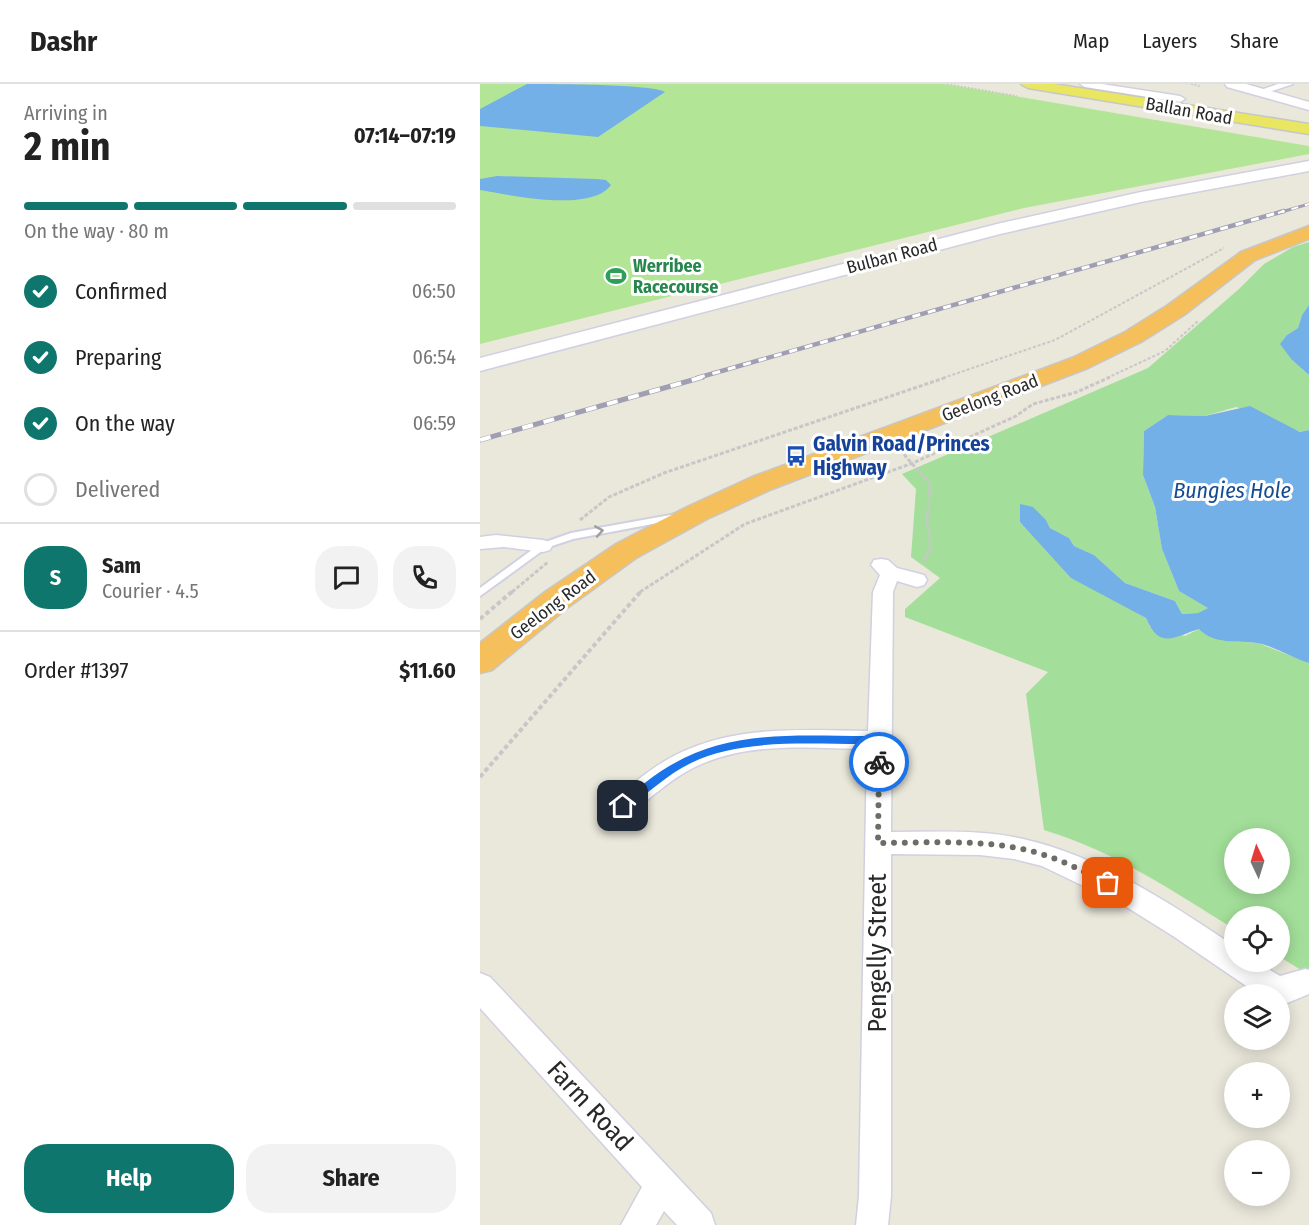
<!DOCTYPE html>
<html lang="en">
<head>
<meta charset="utf-8">
<style>
	body { margin:0; font-family:"Fira Sans Condensed",sans-serif; background:#f2f2f2; color:#222; height:100vh; display:flex; flex-direction:column; font-size:22px; white-space:nowrap }
	* { box-sizing:border-box; margin:0 }
	p { font-size:20px; color:#767676 }
	.icon { flex:none; width:33px; height:33px; fill:none; stroke:currentColor; stroke-width:2; stroke-linecap:round; stroke-linejoin:round }
	.map { position:relative; flex:1; overflow:hidden }
	.side { display:flex; flex-direction:column; background:#fff; width:480px }
	.side>* { flex:none }
	.needle { width:39px; rotate:356deg }
	.buttons { position:absolute; left:744px; top:744px; display:grid; gap:12px }
	.buttons a { display:grid; place-items:center; width:66px; height:66px; border-radius:50%; background:#fff; box-shadow:0 3px 15px #0003; font-size:30px }
	.pin { position:absolute; display:grid; place-items:center; width:51px; height:51px; color:#fff; margin:-26px; border-radius:12px; box-shadow:0 3px 9px #0006 }
	.courier { position:absolute; display:grid; place-items:center; width:60px; height:60px; margin:-30px; border:4px solid #1a73e8; border-radius:50%; background:#fff; color:#222; box-shadow:0 2px 8px #0007 }
	.overview em { font-style:normal; font-weight:700 }
	.overview div { display:flex; flex-direction:column-reverse }
	.overview { display:flex; align-items:center; justify-content:space-between; height:102px; padding:0 24px }
	h1 { font-size:39px; font-weight:700; line-height:45px }
	.bar { display:grid; grid-template-columns:repeat(4,1fr); gap:9px 6px; align-content:center; height:72px; padding:0 24px }
	.bar i { height:8px; border-radius:4px; background:#e0e0e0 }
	.bar .selected { background:#0f766e }
	.bar p { grid-column:span 4 }
	.line { display:flex; align-items:center; gap:15px; padding:0 24px; border-top:2px solid #e0e0e0 }
	.line div { flex:1 }
	.round { display:grid; place-items:center; flex:none; width:63px; height:63px; border-radius:24px; background:#f2f2f2 }
	ol { padding:0 24px; list-style:none }
	li { display:flex; align-items:center; gap:18px; height:66px }
	li p { margin-inline-start:auto }
	li .icon { padding:6px; border-radius:50%; background:#0f766e; color:#fff; stroke-width:4 }
	li:last-child { color:#767676 }
	li i { width:33px; height:33px; border:3px solid #e0e0e0; border-radius:50% }
	.primary-button { display:flex; gap:12px; margin-top:auto; padding:12px 24px }
	.primary-button a { flex:1; height:69px; border-radius:24px; background:#0f766e; color:#fff; font-size:24px; font-weight:700; line-height:69px; text-align:center }
	.primary-button a+a { background:#f2f2f2; color:#222 }
	header { display:flex; align-items:center; gap:36px; box-sizing:border-box; height:84px; padding:0 30px; background:#fff; border-bottom:2px solid #e0e0e0 }
	header strong { font-size:28px }
	nav { display:flex; gap:33px; margin-inline-start:auto; font-size:21px }
	main { display:flex; flex:1; min-height:0 }
	.map>svg:first-child { display:block }
	.green { fill:#a3df9a; fill-rule:evenodd }
	.pitch { fill:#b3e596 }
	.water { fill:#73b0e8 }
	.lines { fill:none; stroke-linecap:round; stroke-linejoin:round }
	.lane-casing { stroke:#d1d0e1; stroke-width:4 }
	.street-casing { stroke:#d1d0e1; stroke-width:3 }
	.secondary-casing { stroke:#d1d0e1; stroke-width:3 }
	.primary-casing { stroke:#c7c7c7; stroke-width:3 }
	.highway-casing { stroke:#c7c7c7; stroke-width:3 }
	.path-far3 { stroke:#c7c7c7; stroke-width:1.5; stroke-dasharray:2 1.5; stroke-linecap:butt }
	.path-far2 { stroke:#c7c7c7; stroke-width:2; stroke-dasharray:3 2; stroke-linecap:butt }
	.path-far1 { stroke:#c7c7c7; stroke-width:3; stroke-dasharray:4 2; stroke-linecap:butt }
	.path { stroke:#c7c7c7; stroke-width:4; stroke-dasharray:4.5 3; stroke-linecap:butt }
	.lane { fill:#fff; fill-rule:evenodd }
	.street { fill:#fff; fill-rule:evenodd }
	.secondary { fill:#fff; fill-rule:evenodd }
	.primary { fill:#e9e662; fill-rule:evenodd }
	.highway { fill:#f5bf5b; fill-rule:evenodd }
	.rail-far2-casing { stroke:#a09eb2; stroke-width:3 }
	.rail-far1-casing { stroke:#a09eb2; stroke-width:4.5 }
	.rail-casing { stroke:#a09eb2; stroke-width:5 }
	.rail-far2 { stroke:#fff; stroke-width:2; stroke-dasharray:7; stroke-linecap:butt }
	.rail-far1 { stroke:#fff; stroke-width:3; stroke-dasharray:8; stroke-linecap:butt }
	.rail { stroke:#fff; stroke-width:4; stroke-dasharray:11; stroke-linecap:butt }
	.oneway { stroke:#9f9f9f }
	.route { fill:#1a73e8 }
	.done { stroke:#6d6c67; stroke-width:6; stroke-dasharray:0 10.8 }
	.labels { text-anchor:middle; dominant-baseline:central; stroke-width:6; stroke-linejoin:round; paint-order:stroke }
	.far-street-label { font-size:18px; fill:#292929; stroke:#fff }
	.far-leisure-label { font-size:18px; font-weight:bold; fill:#27864d; stroke:#fff; text-anchor:start }
	.transit-label { font-size:21px; font-weight:bold; fill:#164399; stroke:#fff; text-anchor:start }
	.water-label { font-size:22px; font-style:italic; fill:#144b91; stroke:#fff }
	.near-street-label { font-size:26px; fill:#292929; stroke:#fff }
</style>
</head>
<body>
<header>
<strong>Dashr</strong>
<nav><a>Map</a><a>Layers</a><a>Share</a></nav>
</header>
<main>
<section class="side">
<div class="overview"><div><h1>2 min</h1><p>Arriving in</p></div><em>07:14–07:19</em></div>
<div class="bar"><i class="selected"></i><i class="selected"></i><i class="selected"></i><i></i><p>On the way · 80 m</p></div>
<ol>
<li><svg class="icon" aria-label="check" viewBox="0 0 24 24"><path d="M5 12l5 5 9-10"/></svg>Confirmed<p>06:50</p></li>
<li><svg class="icon" aria-label="check" viewBox="0 0 24 24"><path d="M5 12l5 5 9-10"/></svg>Preparing<p>06:54</p></li>
<li><svg class="icon" aria-label="check" viewBox="0 0 24 24"><path d="M5 12l5 5 9-10"/></svg>On the way<p>06:59</p></li>
<li><i></i>Delivered</li>
</ol>
<div class="line" style="height:108px"><b class="round" style="background:#0f766e;color:#fff">S</b><div><b>Sam</b><p>Courier · 4.5</p></div><a class="round"><svg class="icon" aria-label="chat" viewBox="0 0 24 24"><path d="M4 5h16v11H9l-5 4z"/></svg></a><a class="round"><svg class="icon" aria-label="phone" viewBox="0 0 24 24"><path d="M5 4h4l2 5-3 2q2 4 5 5l2-3 5 2v4C11 20 4 13 5 4z"/></svg></a></div>
<div class="line" style="height:78px"><div>Order #1397</div><b>$11.60</b></div>
<div class="primary-button"><a>Help</a><a>Share</a></div>
</section>
<div class="map">
<svg width="829" height="1141" viewBox="0 0 829 1141">
	<rect width="100%" height="100%" fill="#eae7db"/>
	<!-- green -->
	<path class="green" d="M829 158V221L822 231 818 244 807 251 812 276 829 291V346L821 348 756 323 725 332 688 331 664 347 663 391 675 423 682 465 699 507 729 524 718 529 702 530 695 517 645 499 614 471 594 462 589 454 570 444 566 436 540 420V438L652 526 666 534 670 543 705 552 719 545 749 557 778 559 829 579V891L800 873V832H754V845C693 807 634 767 564 746L546 610 568 588 425 533V525L460 494 431 473 436 405 422 390 668 284 759 205 784 180 813 163ZM754 754H800V800H754Z"/>
	<!-- pitch -->
	<path class="pitch" d="M0 0H464L829 62V70L544 124 0 260Z"/>
	<!-- water -->
	<path class="water" d="M47 0C70 0 173 0 185 8L118 53 0 42V25Z
		M17 92 117 95 126 96 131 101C111 129 30 111 0 106V95Z
		M829 221V291L812 276 800 260 807 251 818 244 822 231Z
		M770 322 820 348 829 346V579C812 574 794 562 777 559 757 556 734 561 719 545 695 552 680 567 666 534L591 494 540 438V420L553 423 566 436 570 444 589 454 594 462 614 471 645 499 695 517 702 530 718 529 728 524 699 507 682 465 675 423 663 391 664 347 688 331 725 332Z"/>
	<g class="lines">
		<!-- lane casing -->
		<g class="lane-casing">
			<path id="lane" d="M196 430 201 433 199 435 93 455 66 464 0 512V504L60 460 91 449Z"/>
		</g>
		<!-- street casing -->
		<g class="street-casing">
			<path id="street" d="M600 0H622L700 12 705 15 700 18 605 3Z
				M798 0H813L780 11 775 8Z
				M16 451 63 456 70 458 72 462 70 466 63 468 24 463 0 465V453Z
				M401 475 408 476 417 484 444 491 447 496 444 501 437 503 417 497 413 508 411 748C454 748 500 745 543 755 617 771 692 820 754 862V878H777L800 892 825 885 829 886V910L800 922V910H778L693 852 645 822 562 782 534 775 500 771 411 770V1112L408 1141H376L379 1112 387 665C330 664 268 657 215 683 192 694 172 713 152 728L143 731 134 728 131 721 134 714C153 700 170 685 190 674 251 640 322 646 388 647L393 508 400 491 391 481 394 476Z
				M0 889 10 893 231 1129 235 1141H197L184 1127 176 1141H141L162 1103 0 924Z"/>
		</g>
		<!-- secondary casing -->
		<g class="secondary-casing">
			<path id="secondary" d="M745 0H766L829 18V26L747 3Z
				M829 77V87L661 118 520 150 0 287V274L517 140 661 108Z"/>
		</g>
		<!-- primary casing -->
		<g class="primary-casing">
			<path id="primary" d="M541 0H574L829 40V50L548 4Z"/>
		</g>
		<!-- highway casing -->
		<g class="highway-casing">
			<path id="highway" d="M829 142V155L775 176 704 231 661 258 608 284 292 405 227 435 156 474 87 524 12 586 0 589V559L65 508 136 460 207 423 272 393 592 274 645 248 688 221 761 168Z"/>
		</g>
		<!-- path-far3 -->
		<path class="path-far3" d="M467 0 537 12
			M711 0 719 2 717 3"/>
		<!-- path-far2 -->
		<path class="path-far2" d="M463 294 575 256 744 164
			M627 294 685 267 718 237"/>
		<!-- path-far1 -->
		<path class="path-far1" d="M420 366 450 400 447 439 451 462 443 480
			M100 436 129 413 184 389 467 293
			M32 508 68 478
			M160 508 265 440 433 379 536 332 553 320 597 308 630 293"/>
		<!-- path -->
		<path class="path" d="M0 535 34 506
			M0 693 162 506"/>
		<!-- lane -->
		<use href="#lane" class="lane"/>
		<!-- street -->
		<use href="#street" class="street"/>
		<!-- secondary -->
		<use href="#secondary" class="secondary"/>
		<!-- primary -->
		<use href="#primary" class="primary"/>
		<!-- highway -->
		<use href="#highway" class="highway"/>
		<!-- rail-far2 casing -->
		<g class="rail-far2-casing">
			<path id="rail-far2" d="M798 129 829 120"/>
		</g>
		<!-- rail-far1 casing -->
		<g class="rail-far1-casing">
			<path id="rail-far1" d="M217 294 804 127"/>
		</g>
		<!-- rail casing -->
		<g class="rail-casing">
			<path id="rail" d="M0 356 223 293"/>
		</g>
		<!-- rail-far2 -->
		<use href="#rail-far2" class="rail-far2"/>
		<!-- rail-far1 -->
		<use href="#rail-far1" class="rail-far1"/>
		<!-- rail -->
		<use href="#rail" class="rail"/>
	</g>
	<!-- one-way arrows -->
	<defs><path id="oneway-chevron" d="M-2-3.5L2.5 0L-2 3.5" fill="none" stroke-width="1.6" stroke-linecap="round" stroke-linejoin="round" transform="scale(1.5)"/></defs>
	<use class="oneway" href="#oneway-chevron" transform="translate(119 447) rotate(-10)"/>
	<!-- route -->
	<path class="route" d="M399 652 404 656V678L399 682 393 678 394 660C336 661 263 653 211 679 188 690 168 709 147 725H139L138 722C143 712 157 705 166 698 239 641 312 653 399 652Z"/>
	<g class="lines">
		<!-- done -->
		<path class="done" d="M399 678 398 759C455 759 518 753 573 774 592 781 610 791 628 799"/>
	</g>
	<!-- icons -->
	<defs>
		<g id="stadium-bare" transform="scale(1.62)"><path d="M0-5a6.5 5 0 1 0 0 10a6.5 5 0 1 0 0-10ZM-3.5-1.8h7v3.6h-7Z" fill="#2e9e5b" stroke="#fff" stroke-width="2.5" paint-order="stroke"/></g>
		<g id="bus-bare" transform="scale(1.62)"><path d="M-5-6H5V4H4V6H2V4H-2V6H-4V4H-5ZM-3.5-4V0h7V-4ZM-3.5 1.2v1.5H-2V1.2ZM2 1.2v1.5H3.5V1.2Z" fill="#1a4fb4" stroke="#fff" stroke-width="2.5" paint-order="stroke"/></g>
	</defs>
	<g fill-rule="evenodd">
		<use href="#stadium-bare" x="136" y="192"/>
		<use href="#bus-bare" x="316" y="372"/>
	</g>
	<g class="labels">
		<!-- far-street labels -->
		<g class="far-street-label">
			<text transform="translate(709 27) rotate(10)">Ballan Road</text>
			<text transform="translate(412 172) rotate(-15)">Bulban Road</text>
			<text transform="translate(510 314) rotate(-21)">Geelong Road</text>
			<text transform="translate(73 521) rotate(-37)">Geelong Road</text>
		</g>
		<!-- far-leisure labels -->
		<g class="far-leisure-label">
			<text x="153" y="182">Werribee<tspan x="153" dy="21">Racecourse</tspan></text>
		</g>
		<!-- transit labels -->
		<g class="transit-label">
			<text x="333" y="360">Galvin Road/Princes<tspan x="333" dy="24">Highway</tspan></text>
		</g>
		<!-- water labels -->
		<g class="water-label">
			<text x="752" y="406">Bungies Hole</text>
		</g>
		<!-- near-street labels -->
		<g class="near-street-label">
			<text transform="translate(397 869) rotate(-90)">Pengelly Street</text>
			<text transform="translate(110 1022) rotate(47)">Farm Road</text>
		</g>
	</g>
</svg>
<div class="buttons">
<a><svg class="needle" viewBox="-14 -14 28 28"><path d="M0-13l5 13h-10z" fill="#e53935"/><path d="M0 13l5-13h-10z" fill="#767676"/></svg></a>
<a><svg class="icon" aria-label="locate" viewBox="0 0 24 24"><circle cx="12" cy="12" r="6"/><path d="M12 2v4M12 18v4M2 12h4M18 12h4"/></svg></a>
<a><svg class="icon" aria-label="layers" viewBox="0 0 24 24"><path d="M12 4l9 5-9 5-9-5zM3 14l9 5 9-5"/></svg></a>
<a>+</a>
<a>−</a>
</div>
<div class="pin" style="left:628px;top:799px;background:#ea580c"><svg class="icon" aria-label="bag" viewBox="0 0 24 24"><path d="M5 8h14l-1 12H6zM9 8a3 3 0 0 1 6 0"/></svg></div>
<div class="pin" style="left:143px;top:722px;background:#1f2937"><svg class="icon" aria-label="home" viewBox="0 0 24 24"><path d="M3 11l9-7 9 7M6 9v11h12V9"/></svg></div>
<div class="courier" style="left:399px;top:678px"><svg class="icon" aria-label="bike" viewBox="0 0 24 24"><circle cx="6" cy="16" r="4"/><circle cx="18" cy="16" r="4"/><path d="M6 16l4-8h5l3 8M10 8l3 8H6M13 5h3"/></svg></div>
</div>
</main>
</body>
</html>
